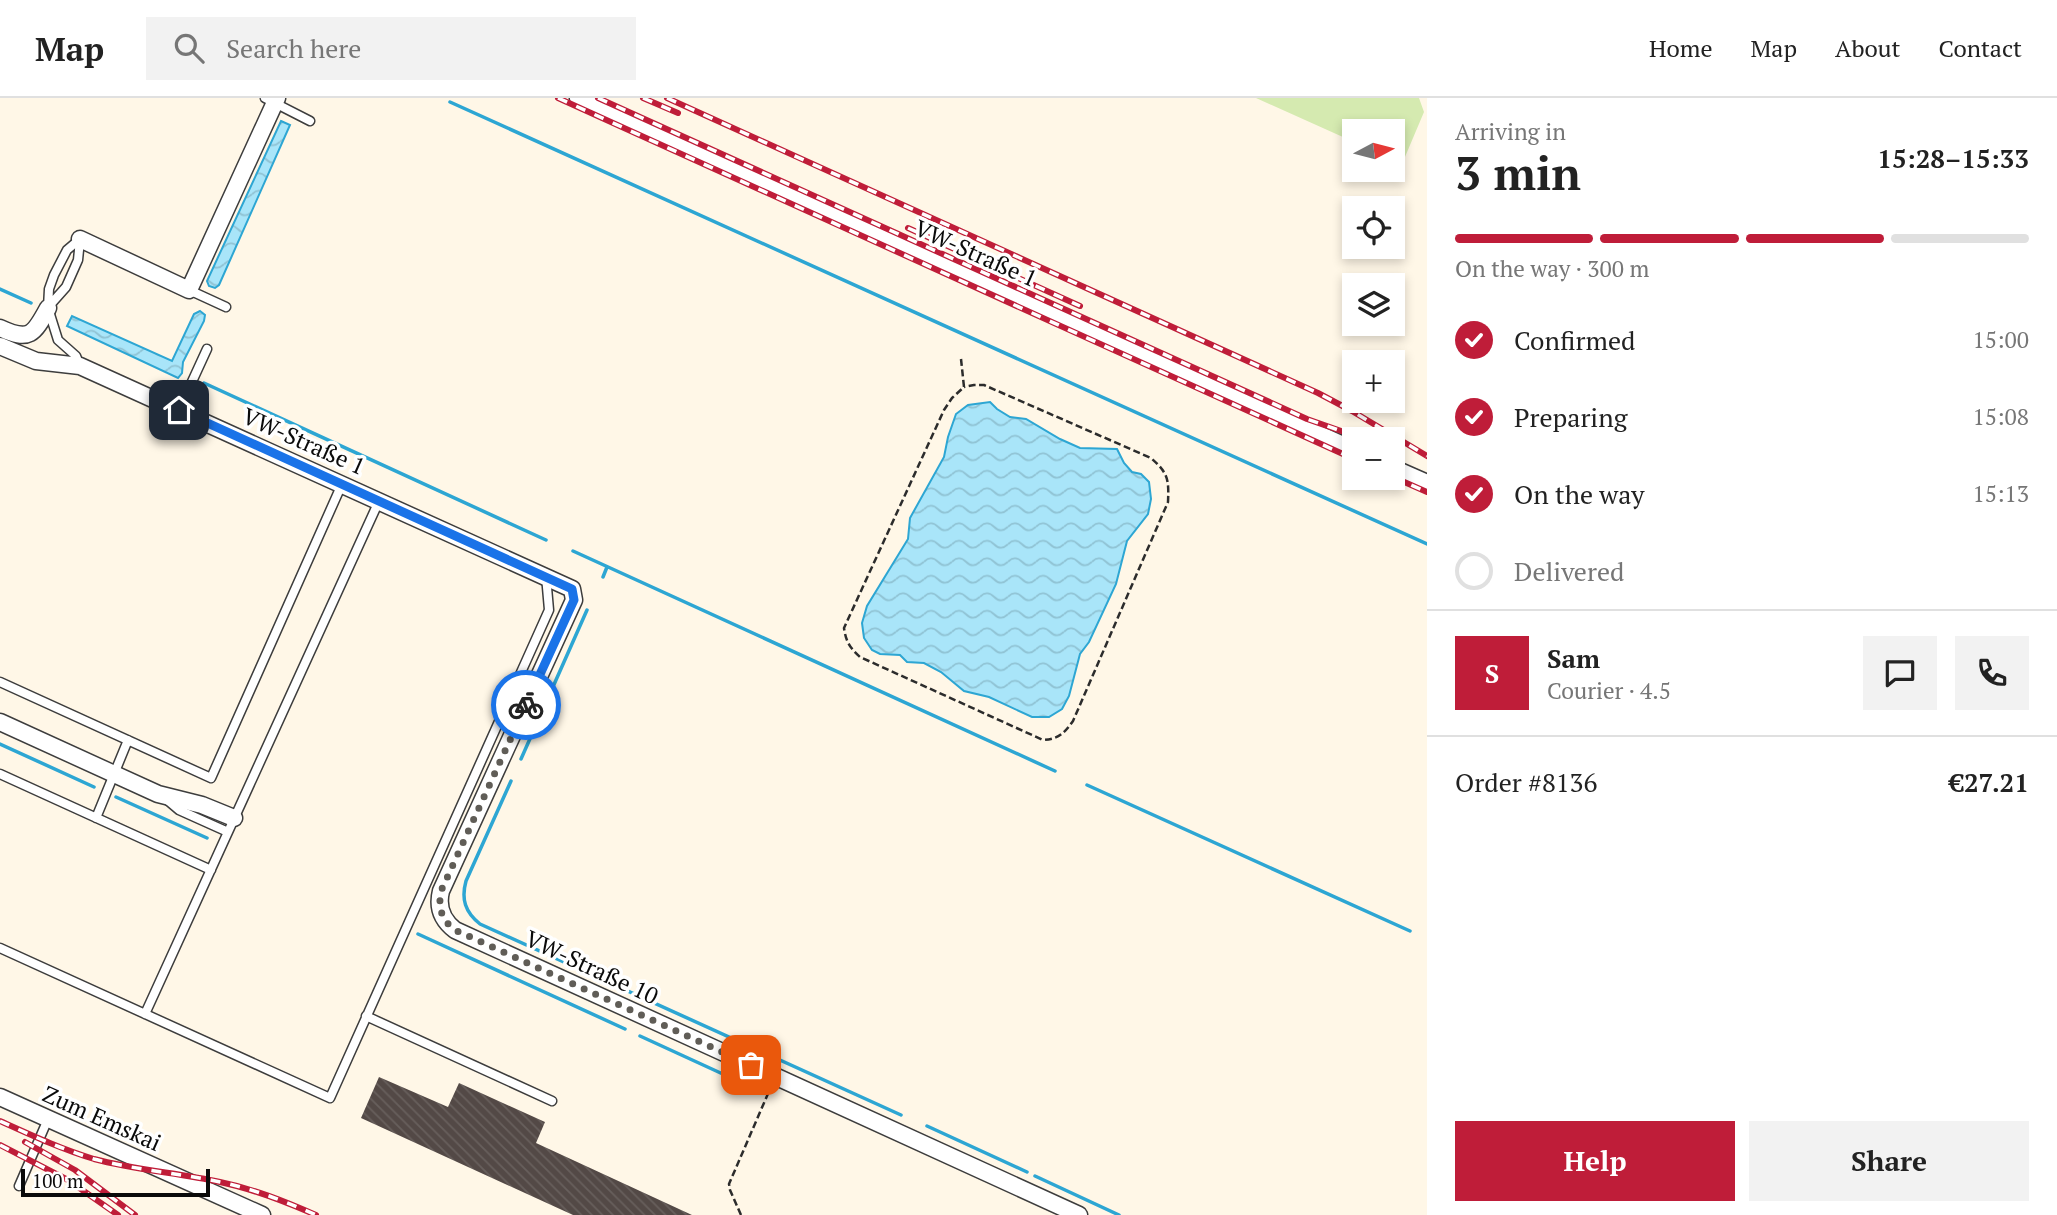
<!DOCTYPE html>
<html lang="en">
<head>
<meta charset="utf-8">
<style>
	body { margin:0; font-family:"PT Serif",serif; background:#f2f2f2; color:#222; height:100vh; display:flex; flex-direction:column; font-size:26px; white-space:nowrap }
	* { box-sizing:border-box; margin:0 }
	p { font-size:23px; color:#767676 }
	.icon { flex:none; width:38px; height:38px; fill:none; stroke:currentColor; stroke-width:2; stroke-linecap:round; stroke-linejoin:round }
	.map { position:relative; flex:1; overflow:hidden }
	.panel { display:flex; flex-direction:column; background:#fff; width:630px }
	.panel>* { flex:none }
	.needle { width:46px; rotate:83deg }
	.controls { position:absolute; left:1342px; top:21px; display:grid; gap:14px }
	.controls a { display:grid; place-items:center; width:63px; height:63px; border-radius:0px; background:#fff; box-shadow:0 4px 10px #0003; font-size:35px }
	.scale { position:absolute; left:21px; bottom:18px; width:189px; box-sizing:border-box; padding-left:7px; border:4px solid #0a0a0a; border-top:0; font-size:19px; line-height:24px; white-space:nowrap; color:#0a0a0a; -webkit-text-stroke:5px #fff; paint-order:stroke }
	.pin { position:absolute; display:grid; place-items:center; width:60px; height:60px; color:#fff; margin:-30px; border-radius:14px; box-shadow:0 4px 10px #0006 }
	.courier { position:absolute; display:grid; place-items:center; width:70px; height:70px; margin:-35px; border:5px solid #1a73e8; border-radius:50%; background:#fff; color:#222; box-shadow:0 2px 9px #0007 }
	.summary em { font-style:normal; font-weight:700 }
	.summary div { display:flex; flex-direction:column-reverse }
	.summary { display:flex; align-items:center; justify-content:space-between; height:119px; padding:0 28px }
	h1 { font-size:46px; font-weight:700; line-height:52px }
	.bar { display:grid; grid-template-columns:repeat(4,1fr); gap:10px 7px; align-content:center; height:84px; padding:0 28px }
	.bar i { height:9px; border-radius:5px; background:#e0e0e0 }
	.bar .selected { background:#bf1d39 }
	.bar p { grid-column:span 4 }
	.line { display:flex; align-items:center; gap:18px; padding:0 28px; border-top:2px solid #e0e0e0 }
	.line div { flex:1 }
	.round { display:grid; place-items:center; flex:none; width:74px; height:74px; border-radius:0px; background:#f2f2f2 }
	ol { padding:0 28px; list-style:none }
	li { display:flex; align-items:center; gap:21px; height:77px }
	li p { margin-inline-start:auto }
	li .icon { padding:7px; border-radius:50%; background:#bf1d39; color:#fff; stroke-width:4 }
	li:last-child { color:#767676 }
	li i { width:38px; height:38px; border:4px solid #e0e0e0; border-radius:50% }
	.cta { display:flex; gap:14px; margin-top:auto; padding:14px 28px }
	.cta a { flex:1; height:80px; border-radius:0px; background:#bf1d39; color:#fff; font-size:28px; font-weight:700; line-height:80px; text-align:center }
	.cta a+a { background:#f2f2f2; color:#222 }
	header { display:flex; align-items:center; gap:42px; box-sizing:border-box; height:98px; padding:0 35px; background:#fff; border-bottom:2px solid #e0e0e0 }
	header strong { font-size:33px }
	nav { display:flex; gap:38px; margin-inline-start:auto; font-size:24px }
	.search { width:490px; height:63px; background:#f2f2f2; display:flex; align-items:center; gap:18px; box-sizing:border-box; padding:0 24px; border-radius:0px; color:#767676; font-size:26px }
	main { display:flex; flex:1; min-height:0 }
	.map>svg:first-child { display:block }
	.park { fill:#d5eab0 }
	.water { fill:url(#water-waves); stroke:#2da6d3; stroke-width:2 }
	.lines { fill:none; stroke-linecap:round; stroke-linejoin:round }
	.stream { stroke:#2da6d3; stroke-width:3.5 }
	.building { fill:url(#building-back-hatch) }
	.lane-casing { stroke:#3d3d3d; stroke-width:11 }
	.street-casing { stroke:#3d3d3d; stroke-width:19 }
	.path { stroke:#2c2c2c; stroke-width:2.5; stroke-dasharray:7 3.5; stroke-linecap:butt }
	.lane { stroke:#fff; stroke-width:8 }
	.street { stroke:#fff; stroke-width:16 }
	.rail-casing { stroke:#bf1d39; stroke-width:6 }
	.rail { stroke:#fff; stroke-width:3.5; stroke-dasharray:10; stroke-linecap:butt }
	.done { stroke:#605d57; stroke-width:7; stroke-dasharray:0 12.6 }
	.route { stroke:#1a73e8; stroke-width:9 }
	.labels { text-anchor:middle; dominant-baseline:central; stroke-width:7; stroke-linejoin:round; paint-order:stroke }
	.street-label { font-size:23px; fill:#0a0a0a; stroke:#fff }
</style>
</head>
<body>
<header>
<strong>Map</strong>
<div class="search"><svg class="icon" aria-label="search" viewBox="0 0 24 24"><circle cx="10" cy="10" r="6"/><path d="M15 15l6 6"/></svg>Search here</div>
<nav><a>Home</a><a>Map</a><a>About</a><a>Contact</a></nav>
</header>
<main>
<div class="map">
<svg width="1427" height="1117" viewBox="0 0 1427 1117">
	<defs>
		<pattern id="water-waves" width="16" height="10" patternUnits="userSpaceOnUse" patternTransform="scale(1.75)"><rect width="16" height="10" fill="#a9e5f9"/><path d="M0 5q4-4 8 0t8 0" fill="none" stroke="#90c3d4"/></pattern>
		<pattern id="building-back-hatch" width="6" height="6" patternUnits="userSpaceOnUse" patternTransform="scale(1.75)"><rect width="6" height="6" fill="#534946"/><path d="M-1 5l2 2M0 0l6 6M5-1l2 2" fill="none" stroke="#675f5c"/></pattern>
	</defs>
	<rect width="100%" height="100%" fill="#fff7e7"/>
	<!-- park -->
	<path class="park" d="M1256 0H1419L1424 14 1402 66 1393 62V33H1354V44Z"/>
	<!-- water -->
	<path class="water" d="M281 23 290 27 219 187 215 190 209 188 207 183Z
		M200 213 205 217 204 223 183 264 182 275 178 280 67 228 72 218 172 263 194 216Z
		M990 304 997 311 1010 319 1026 321 1060 341 1080 350 1117 351 1124 365 1132 374 1141 376 1149 384 1151 401 1148 416 1127 443 1116 486 1089 544 1080 556 1069 598 1062 611 1049 619H1032L989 599 964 593 941 574 924 565 907 564 900 557 880 556 872 552 864 540 862 525 867 508 908 441 910 420 944 359 948 339 956 316 968 307Z"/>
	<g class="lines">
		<!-- stream -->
		<path class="stream" d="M450 4 1427 446
			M0 191 31 205
			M204 285 546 442
			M573 453 1055 673
			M603 479 607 469
			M0 646 94 689
			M521 661 587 512
			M511 683 466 783C461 801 465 814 480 826L901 1017
			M1087 687 1410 833
			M116 699 207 740
			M418 836 625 931
			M640 938 762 994
			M927 1028 1027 1074
			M1035 1078 1119 1117"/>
	</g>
	<!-- building -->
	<path class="building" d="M379 979 448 1009 459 985 545 1024 536 1045 692 1117H573L361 1020Z"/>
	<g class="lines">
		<!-- lane casing -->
		<g class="lane-casing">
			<path id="lane" d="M265 0 310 23
				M80 141 67 152 54 177 49 191 48 210 58 242 76 258 80 268
				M189 192 226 209
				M50 207 66 189 78 162 80 142
				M179 312 207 251
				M0 584 211 680 342 386
				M0 676 211 772
				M166 701 179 712 228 734
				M96 720 128 642
				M0 850 330 1000 549 512 546 478
				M145 916 379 403
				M366 918 552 1003
				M19 1088 48 1021"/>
		</g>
		<!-- street casing -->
		<g class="street-casing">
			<path id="street" d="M578 0 1354 352
				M80 141 189 192 277 0
				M0 230C30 244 34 236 48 210
				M0 248 36 263 80 268 572 491 574 502 441 793C437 809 442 822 455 832L1079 1117
				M1393 370 1427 385
				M0 624 158 696 202 707 234 720
				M0 999 262 1117"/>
		</g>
		<!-- path -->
		<path class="path" d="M961 261 964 289 952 300 944 312 844 530C846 544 850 550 860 559L1043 642C1058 641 1064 636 1073 623L1168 404C1169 381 1168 375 1151 360L984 287H974L964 289
			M741 1117 730 1092 729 1086 770 991"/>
		<!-- lane -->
		<use href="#lane" class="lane"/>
		<!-- street -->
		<use href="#street" class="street"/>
		<!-- rail casing -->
		<g class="rail-casing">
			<path id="rail" d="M558 0 1354 361
				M598 0 1307 321 1364 341
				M643 0 678 15
				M667 0 1318 295 1352 313 1427 358
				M908 130 1080 208
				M1393 379 1427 394
				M0 1023C31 1037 61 1051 94 1061 135 1072 179 1075 220 1084 254 1091 284 1103 316 1117
				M25 1044 75 1072 135 1117
				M0 1047 68 1082 118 1117"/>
		</g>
		<!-- rail -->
		<use href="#rail" class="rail"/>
	</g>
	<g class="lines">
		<!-- done -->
		<path class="done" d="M526 607 441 793C438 809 441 822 455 832L751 967"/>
		<!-- route -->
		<path class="route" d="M179 312 572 491 574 502 526 607"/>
	</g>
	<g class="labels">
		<!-- street labels -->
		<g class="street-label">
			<text transform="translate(976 155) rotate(24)">VW-Straße 1</text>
			<text transform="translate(304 343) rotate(24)">VW-Straße 1</text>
			<text transform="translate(592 869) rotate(25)">VW-Straße 10</text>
			<text transform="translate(102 1020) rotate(24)">Zum Emskai</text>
		</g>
	</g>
</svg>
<div class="controls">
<a><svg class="needle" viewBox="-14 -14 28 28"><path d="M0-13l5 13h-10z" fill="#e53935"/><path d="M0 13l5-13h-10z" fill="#767676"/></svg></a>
<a><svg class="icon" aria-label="locate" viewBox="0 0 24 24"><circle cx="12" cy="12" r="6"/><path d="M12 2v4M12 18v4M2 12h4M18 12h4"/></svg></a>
<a><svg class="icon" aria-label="layers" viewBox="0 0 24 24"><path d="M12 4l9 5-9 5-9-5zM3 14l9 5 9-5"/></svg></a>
<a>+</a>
<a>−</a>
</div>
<div class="scale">100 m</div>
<div class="pin" style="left:751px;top:967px;background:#ea580c"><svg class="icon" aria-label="bag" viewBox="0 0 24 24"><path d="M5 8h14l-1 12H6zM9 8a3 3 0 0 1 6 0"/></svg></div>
<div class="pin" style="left:179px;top:312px;background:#1f2937"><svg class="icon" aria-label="home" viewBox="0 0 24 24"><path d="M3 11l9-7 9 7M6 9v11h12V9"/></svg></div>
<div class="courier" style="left:526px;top:607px"><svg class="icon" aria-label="bike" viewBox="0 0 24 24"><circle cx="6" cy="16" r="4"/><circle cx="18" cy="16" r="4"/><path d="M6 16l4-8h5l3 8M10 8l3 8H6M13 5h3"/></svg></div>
</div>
<section class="panel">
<div class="summary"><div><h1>3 min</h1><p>Arriving in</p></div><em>15:28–15:33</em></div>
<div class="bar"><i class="selected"></i><i class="selected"></i><i class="selected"></i><i></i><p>On the way · 300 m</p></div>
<ol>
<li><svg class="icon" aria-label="check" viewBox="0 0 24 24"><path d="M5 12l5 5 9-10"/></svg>Confirmed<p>15:00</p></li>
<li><svg class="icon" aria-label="check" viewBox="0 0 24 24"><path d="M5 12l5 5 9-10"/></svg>Preparing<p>15:08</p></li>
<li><svg class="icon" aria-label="check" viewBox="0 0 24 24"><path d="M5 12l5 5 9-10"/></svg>On the way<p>15:13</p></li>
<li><i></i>Delivered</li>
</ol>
<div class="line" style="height:126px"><b class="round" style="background:#bf1d39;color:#fff">S</b><div><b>Sam</b><p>Courier · 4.5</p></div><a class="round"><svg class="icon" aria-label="chat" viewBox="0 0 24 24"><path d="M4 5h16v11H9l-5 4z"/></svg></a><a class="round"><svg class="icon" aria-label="phone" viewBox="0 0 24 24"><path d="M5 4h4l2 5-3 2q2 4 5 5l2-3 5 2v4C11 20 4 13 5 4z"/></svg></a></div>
<div class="line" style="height:91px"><div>Order #8136</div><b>€27.21</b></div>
<div class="cta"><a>Help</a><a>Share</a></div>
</section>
</main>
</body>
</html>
